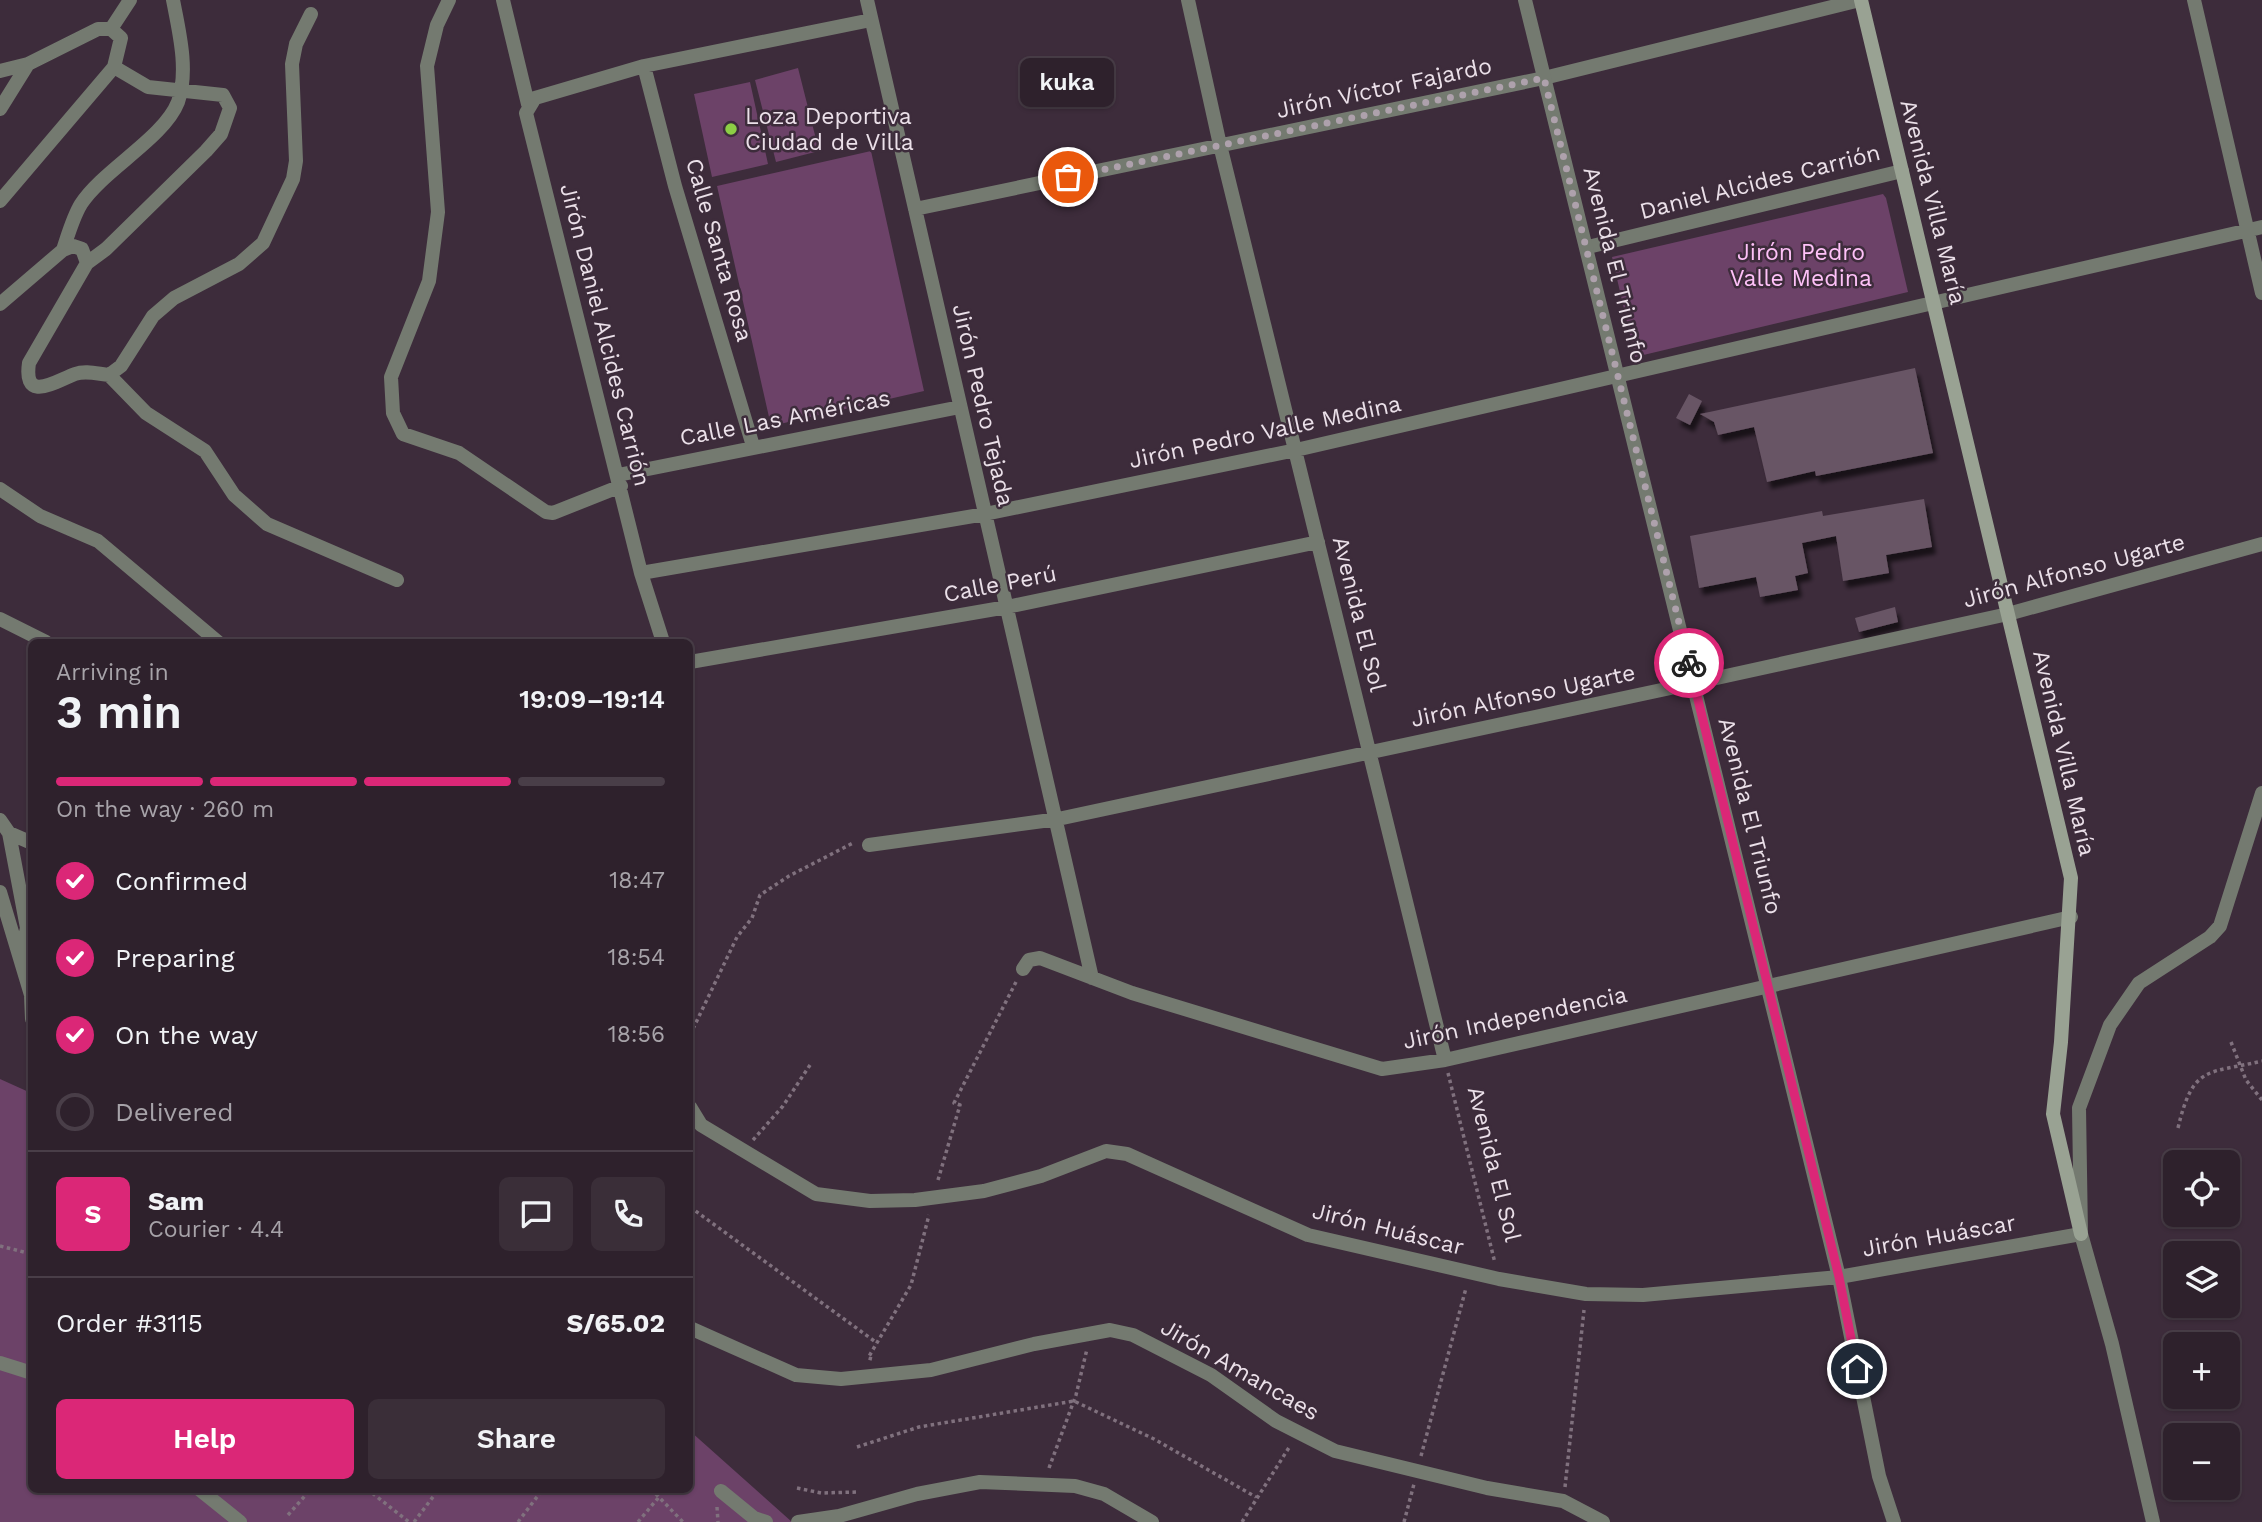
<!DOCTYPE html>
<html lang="en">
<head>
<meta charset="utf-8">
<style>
	body { margin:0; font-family:"Work Sans",sans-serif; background:#3a2e38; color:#f1f3f6; height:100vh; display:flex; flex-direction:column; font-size:26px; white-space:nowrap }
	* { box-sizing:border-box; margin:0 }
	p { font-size:23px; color:#a7a3a9 }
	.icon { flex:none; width:38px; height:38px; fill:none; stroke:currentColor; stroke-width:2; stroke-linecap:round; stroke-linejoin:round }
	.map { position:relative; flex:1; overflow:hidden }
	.drawer { position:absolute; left:28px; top:639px; width:665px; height:854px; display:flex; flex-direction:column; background:#2e212c; border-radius:10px; box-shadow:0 2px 5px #0004,0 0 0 2px #493e48 }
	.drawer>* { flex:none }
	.buttons { position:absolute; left:2163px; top:1150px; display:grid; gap:14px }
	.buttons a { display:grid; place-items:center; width:77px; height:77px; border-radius:10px; background:#2e212c; box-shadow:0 2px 5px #0004,0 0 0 2px #493e48; font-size:35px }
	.pin { position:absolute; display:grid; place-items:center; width:60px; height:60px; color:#fff; margin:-30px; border:4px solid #fff; border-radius:50%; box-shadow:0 2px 7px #0007 }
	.courier { position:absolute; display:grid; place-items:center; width:70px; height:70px; margin:-35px; border:5px solid #db2777; border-radius:50%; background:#fff; color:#222; box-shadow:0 2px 9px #0007 }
	.bubble { position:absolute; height:49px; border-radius:10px; background:#2e212c; box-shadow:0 2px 5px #0004,0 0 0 2px #493e48; font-size:23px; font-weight:600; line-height:49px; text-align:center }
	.overview em { font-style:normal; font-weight:600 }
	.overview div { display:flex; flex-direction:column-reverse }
	.overview { display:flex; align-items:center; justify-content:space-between; height:119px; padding:0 28px }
	h1 { font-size:46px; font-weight:600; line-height:52px }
	.bar { display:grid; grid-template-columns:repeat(4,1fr); gap:10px 7px; align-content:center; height:84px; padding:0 28px }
	.bar i { height:9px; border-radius:5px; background:#493e48 }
	.bar .selected { background:#db2777 }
	.bar p { grid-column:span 4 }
	.line { display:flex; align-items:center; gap:18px; padding:0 28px; border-top:2px solid #493e48 }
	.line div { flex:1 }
	.round { display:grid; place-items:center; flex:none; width:74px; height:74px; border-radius:10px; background:#3a2e38 }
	ol { padding:0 28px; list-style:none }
	li { display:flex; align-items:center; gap:21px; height:77px }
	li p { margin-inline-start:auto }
	li .icon { padding:7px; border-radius:50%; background:#db2777; color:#fff; stroke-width:4 }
	li:last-child { color:#a7a3a9 }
	li i { width:38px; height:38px; border:4px solid #493e48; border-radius:50% }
	.button { display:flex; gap:14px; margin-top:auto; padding:14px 28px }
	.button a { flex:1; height:80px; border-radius:10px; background:#db2777; color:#fff; font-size:28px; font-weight:600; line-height:80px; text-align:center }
	.button a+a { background:#3a2e38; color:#f1f3f6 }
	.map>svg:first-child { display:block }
	.green { fill:#6c4268 }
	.building { fill:#685565; filter:url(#shadow) }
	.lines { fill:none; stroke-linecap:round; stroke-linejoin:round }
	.path { stroke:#80717e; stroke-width:3.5; stroke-dasharray:3.5 3.5; stroke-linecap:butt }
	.minor { stroke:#747a70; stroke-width:14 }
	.tertiary { stroke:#747a70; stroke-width:14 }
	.secondary { stroke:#99a293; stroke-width:14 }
	.done { stroke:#aea1ac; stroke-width:7; stroke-dasharray:0 12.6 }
	.route { stroke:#db2777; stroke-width:9 }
	.poi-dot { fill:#8cce45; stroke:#3d2c3b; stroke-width:2.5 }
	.labels { text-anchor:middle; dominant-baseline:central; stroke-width:5; stroke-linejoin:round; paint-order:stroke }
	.street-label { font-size:23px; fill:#ebe0e9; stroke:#3d2c3b }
	.poi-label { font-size:23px; fill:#ebe0e9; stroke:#3d2c3b; text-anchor:start }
	.park-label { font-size:23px; fill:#fec1f8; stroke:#3d2c3b }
</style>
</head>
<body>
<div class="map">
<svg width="2262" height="1522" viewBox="0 0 2262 1522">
	<defs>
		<filter id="shadow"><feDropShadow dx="4" dy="7" stdDeviation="2" flood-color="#0009"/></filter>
	</defs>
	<rect width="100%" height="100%" fill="#3d2c3b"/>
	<!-- green -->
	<path class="green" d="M798 68 819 151 776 162 755 80Z
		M750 82 768 164 712 177 694 94Z
		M871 151 924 391 771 426 717 186Z
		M1883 194 1886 198 1908 292 1635 357 1612 257Z
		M0 1079 31 1093 32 1489H690V1431L792 1522H0Z"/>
	<!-- building -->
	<path class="building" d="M1915 368 1933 453 1816 476 1815 471 1767 482 1754 427 1718 435 1714 422 1700 414Z
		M1689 394 1702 401 1690 425 1676 418Z
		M1924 499 1932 547 1886 555 1889 573 1843 581 1836 536 1802 543 1808 573 1795 576 1798 590 1760 597 1756 577 1699 588 1690 536 1822 511 1823 516Z
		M1895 607 1898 622 1859 632 1855 618Z"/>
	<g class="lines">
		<!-- path -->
		<path class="path" d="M690 1035 737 937 752 918 760 895 789 876 853 843
			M2231 1042 2246 1080 2262 1100
			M1448 1073 1495 1263
			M2178 1128C2193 1064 2208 1074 2262 1061
			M753 1140 783 1106 812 1062
			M938 1180 960 1105 954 1103 1016 982
			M690 1207 877 1343
			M0 1246 32 1254
			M872 1359 868 1358 911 1285 929 1215
			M857 1447 919 1427 1074 1401 1154 1439 1256 1497
			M1421 1456 1466 1288
			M1049 1468 1076 1395 1087 1349
			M1565 1487 1584 1310
			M797 1488 821 1493 858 1492
			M367 1489 409 1522
			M651 1489 683 1522
			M717 1507 718 1522
			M288 1515 311 1489
			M414 1522 439 1489
			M518 1522 543 1489
			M638 1522 659 1497
			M1242 1522 1290 1446
			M1404 1522 1414 1484"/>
		<!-- minor -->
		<path class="minor" d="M449 0 437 25 427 66 438 212 429 281 391 377 393 413 403 434 459 453 546 512 553 513 621 486
			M503 0 528 104
			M867 0 1092 978
			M1188 0 1220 145 1445 1060
			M2194 0 2262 293
			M111 29 130 0
			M644 66 675 186 753 446
			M0 71 28 64 98 29H111L121 38 114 67 0 201
			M0 109 28 64
			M915 209 1544 78 1860 0
			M1588 247 1902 171
			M63 250C68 235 73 217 81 204 103 170 164 138 178 102 189 71 179 31 173 0
			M87 263 106 249 206 151 221 134 230 108 223 95 148 87 114 67
			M0 304 63 250 73 246 82 249 87 263 29 363C23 404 56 381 75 374 86 370 98 374 109 375L121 366 153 316 174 298 239 264 263 243 293 179 296 161 292 64 296 44 311 14
			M109 375 146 413 205 451 234 495 267 524 397 580
			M618 475 960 407
			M0 489 40 516 98 541 218 642
			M641 573 985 514 1296 450 2262 227
			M0 619 46 642
			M663 642 641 573 526 113 535 98 644 66 871 20
			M690 662 1007 607 1318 542
			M0 820 9 833 27 928 21 954
			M9 833 32 843
			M869 845 1058 819 1694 683 2008 614 2262 544
			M0 892 31 995 32 1019
			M1023 969 1029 960 1040 958 1132 993 1382 1069 1445 1060 2071 917
			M690 1107 701 1125 816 1194 870 1201 915 1200 984 1191 1041 1176 1106 1151 1127 1154 1308 1235 1499 1279 1586 1294 1643 1295 1839 1277 1879 1476 1894 1522
			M690 1328 796 1375 841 1379 931 1370 1034 1344 1110 1330 1133 1335 1211 1375 1276 1421 1335 1451 1487 1488 1563 1501 1603 1522
			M0 1363 32 1373
			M199 1489 240 1522
			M721 1491 754 1518 766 1522
			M798 1522 839 1516 917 1494 980 1482 1075 1486 1104 1494 1152 1522
			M2153 1522 2112 1344 2081 1234 2079 1108 2110 1025 2139 983 2210 937 2220 926 2262 793"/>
		<!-- tertiary -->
		<path class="tertiary" d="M1525 0 1839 1277 2081 1234"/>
		<!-- secondary -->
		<path class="secondary" d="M1861 0 2071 878 2061 1042 2053 1114 2081 1234"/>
	</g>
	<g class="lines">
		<!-- done -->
		<path class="done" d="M1068 177 1544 78 1689 663"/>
		<!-- route -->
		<path class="route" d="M1689 663 1839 1277 1857 1369"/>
	</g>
	<!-- markers -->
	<circle class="poi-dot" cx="731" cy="129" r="7"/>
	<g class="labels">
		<!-- street labels -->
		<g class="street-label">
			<text transform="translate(1384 88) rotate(-12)">Jirón Víctor Fajardo</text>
			<text transform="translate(1760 182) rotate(-14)">Daniel Alcides Carrión</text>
			<text transform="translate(1933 202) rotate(76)">Avenida Villa María</text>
			<text transform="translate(719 250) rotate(74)">Calle Santa Rosa</text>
			<text transform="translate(1615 265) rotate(76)">Avenida El Triunfo</text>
			<text transform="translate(605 335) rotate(76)">Jirón Daniel Alcides Carrión</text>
			<text transform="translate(983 405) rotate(77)">Jirón Pedro Tejada</text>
			<text transform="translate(785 418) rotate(-11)">Calle Las Américas</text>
			<text transform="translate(1265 432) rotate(-12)">Jirón Pedro Valle Medina</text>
			<text transform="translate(2074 571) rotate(-15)">Jirón Alfonso Ugarte</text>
			<text transform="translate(1000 584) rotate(-11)">Calle Perú</text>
			<text transform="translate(1359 614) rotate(76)">Avenida El Sol</text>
			<text transform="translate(1523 696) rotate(-12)">Jirón Alfonso Ugarte</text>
			<text transform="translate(2064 753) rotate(77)">Avenida Villa María</text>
			<text transform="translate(1750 816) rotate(76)">Avenida El Triunfo</text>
			<text transform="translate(1515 1018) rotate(-12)">Jirón Independencia</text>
			<text transform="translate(1494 1164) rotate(76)">Avenida El Sol</text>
			<text transform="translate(1388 1229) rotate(14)">Jirón Huáscar</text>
			<text transform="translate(1939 1236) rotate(-10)">Jirón Huáscar</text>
			<text transform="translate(1240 1370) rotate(30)">Jirón Amancaes</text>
		</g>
		<!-- poi labels -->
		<g class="poi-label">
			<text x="745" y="116">Loza Deportiva<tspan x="745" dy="26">Ciudad de Villa</tspan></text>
		</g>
		<!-- park labels -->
		<g class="park-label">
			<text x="1801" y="252">Jirón Pedro<tspan x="1801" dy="26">Valle Medina</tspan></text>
		</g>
	</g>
</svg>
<div class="buttons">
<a><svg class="icon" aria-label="locate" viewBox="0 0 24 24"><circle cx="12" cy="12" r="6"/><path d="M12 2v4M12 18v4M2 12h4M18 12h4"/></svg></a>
<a><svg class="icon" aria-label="layers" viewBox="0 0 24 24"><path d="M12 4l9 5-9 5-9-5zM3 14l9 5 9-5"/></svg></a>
<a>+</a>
<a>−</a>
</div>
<div class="pin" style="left:1068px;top:177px;background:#ea580c"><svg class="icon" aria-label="bag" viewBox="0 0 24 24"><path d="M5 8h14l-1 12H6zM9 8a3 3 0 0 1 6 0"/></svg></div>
<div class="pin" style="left:1857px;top:1369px;background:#1f2937"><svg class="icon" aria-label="home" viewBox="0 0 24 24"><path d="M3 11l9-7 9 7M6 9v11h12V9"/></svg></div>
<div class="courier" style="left:1689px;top:663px"><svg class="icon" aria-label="bike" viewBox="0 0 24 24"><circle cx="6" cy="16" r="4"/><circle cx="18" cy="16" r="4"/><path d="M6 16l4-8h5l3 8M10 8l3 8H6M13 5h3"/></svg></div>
<div class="bubble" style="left:1020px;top:58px;width:94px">kuka</div>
<section class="drawer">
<div class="overview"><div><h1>3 min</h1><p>Arriving in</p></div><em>19:09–19:14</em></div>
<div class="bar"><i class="selected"></i><i class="selected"></i><i class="selected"></i><i></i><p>On the way · 260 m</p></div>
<ol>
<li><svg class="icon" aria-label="check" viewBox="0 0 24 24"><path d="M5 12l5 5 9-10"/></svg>Confirmed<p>18:47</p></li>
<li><svg class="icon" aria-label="check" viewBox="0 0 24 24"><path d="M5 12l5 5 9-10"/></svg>Preparing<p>18:54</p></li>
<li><svg class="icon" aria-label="check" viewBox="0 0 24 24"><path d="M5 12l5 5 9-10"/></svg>On the way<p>18:56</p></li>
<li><i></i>Delivered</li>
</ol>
<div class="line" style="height:126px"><b class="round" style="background:#db2777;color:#fff">S</b><div><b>Sam</b><p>Courier · 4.4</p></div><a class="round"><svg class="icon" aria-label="chat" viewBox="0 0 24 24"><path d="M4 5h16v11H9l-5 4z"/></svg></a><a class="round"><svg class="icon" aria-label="phone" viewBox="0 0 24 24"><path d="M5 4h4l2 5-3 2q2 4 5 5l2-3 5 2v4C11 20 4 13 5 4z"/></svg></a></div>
<div class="line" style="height:91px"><div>Order #3115</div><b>S/65.02</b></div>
<div class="button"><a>Help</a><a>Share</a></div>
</section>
</div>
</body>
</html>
